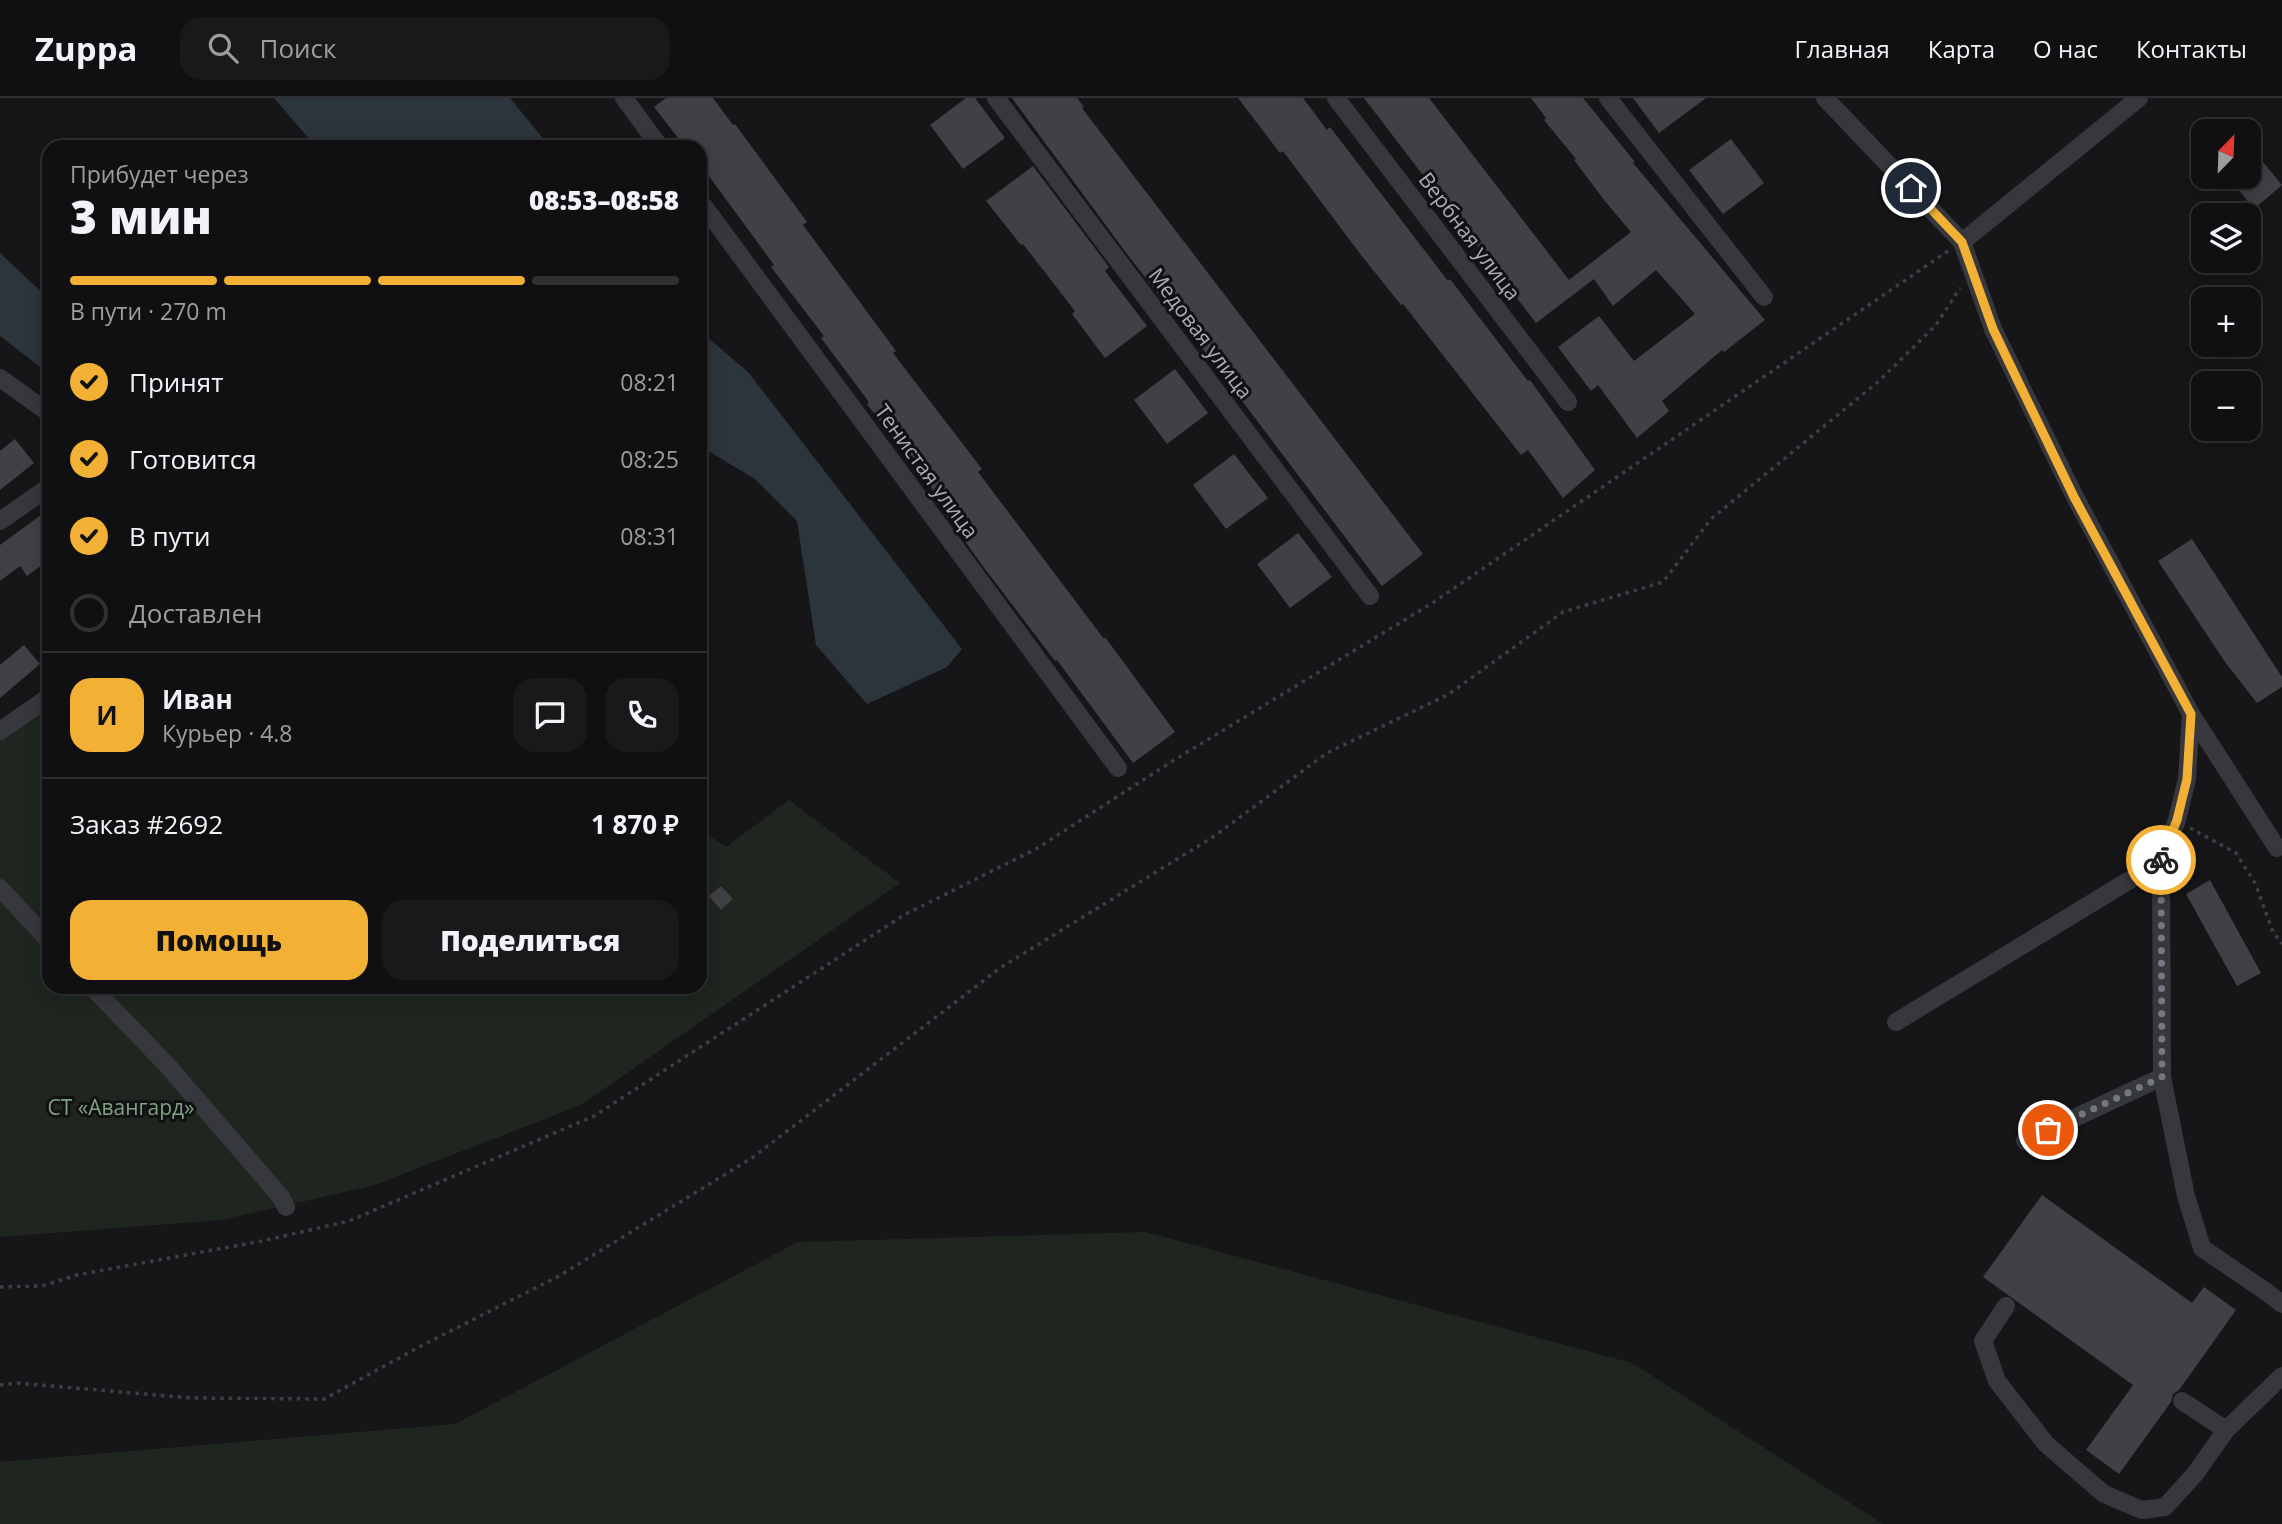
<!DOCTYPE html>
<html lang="ru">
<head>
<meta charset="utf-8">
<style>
	body { margin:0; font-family:"Open Sans",sans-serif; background:#19191b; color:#f1f3f6; height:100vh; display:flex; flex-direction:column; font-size:26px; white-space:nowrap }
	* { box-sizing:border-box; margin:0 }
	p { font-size:23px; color:#9c9d9f }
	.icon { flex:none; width:38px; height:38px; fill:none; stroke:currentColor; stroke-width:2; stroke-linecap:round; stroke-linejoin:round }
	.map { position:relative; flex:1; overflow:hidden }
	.details { position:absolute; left:42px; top:42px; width:665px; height:854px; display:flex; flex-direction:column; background:#101012; border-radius:21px; box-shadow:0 4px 18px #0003,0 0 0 2px #303032 }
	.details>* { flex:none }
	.needle { width:46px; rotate:23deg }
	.buttons { position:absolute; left:2191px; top:21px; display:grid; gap:14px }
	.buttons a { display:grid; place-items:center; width:70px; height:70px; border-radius:14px; background:#101012; box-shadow:0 4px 18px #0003,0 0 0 2px #303032; font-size:35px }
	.pin { position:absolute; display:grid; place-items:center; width:60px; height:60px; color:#fff; margin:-30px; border:4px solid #fff; border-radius:50%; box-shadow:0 2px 7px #0007 }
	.courier { position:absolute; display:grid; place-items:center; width:70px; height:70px; margin:-35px; border:5px solid #f2b134; border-radius:50%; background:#fff; color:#222; box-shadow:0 2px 9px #0007 }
	.headline em { font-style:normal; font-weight:800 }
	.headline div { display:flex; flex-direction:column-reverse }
	.headline { display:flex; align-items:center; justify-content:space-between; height:119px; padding:0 28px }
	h1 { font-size:46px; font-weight:800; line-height:52px }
	.bar { display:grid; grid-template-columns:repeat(4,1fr); gap:10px 7px; align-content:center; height:84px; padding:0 28px }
	.bar i { height:9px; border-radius:5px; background:#303032 }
	.bar .current { background:#f2b134 }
	.bar p { grid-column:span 4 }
	.line { display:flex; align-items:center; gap:18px; padding:0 28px; border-top:2px solid #303032 }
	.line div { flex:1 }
	.round { display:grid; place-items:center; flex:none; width:74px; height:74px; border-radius:21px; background:#19191b }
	ol { padding:0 28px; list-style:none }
	li { display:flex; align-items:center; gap:21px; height:77px }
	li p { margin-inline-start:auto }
	li .icon { padding:7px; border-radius:50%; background:#f2b134; color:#111; stroke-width:4 }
	li:last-child { color:#9c9d9f }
	li i { width:38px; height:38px; border:4px solid #303032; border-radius:50% }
	.button { display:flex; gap:14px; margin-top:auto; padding:14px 28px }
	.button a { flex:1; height:80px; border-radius:21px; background:#f2b134; color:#111; font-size:28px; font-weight:800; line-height:80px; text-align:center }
	.button a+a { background:#19191b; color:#f1f3f6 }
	header { display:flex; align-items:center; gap:42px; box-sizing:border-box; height:98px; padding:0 35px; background:#101012; border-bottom:2px solid #303032 }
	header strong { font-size:33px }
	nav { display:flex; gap:38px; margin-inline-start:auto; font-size:24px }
	.search { width:490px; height:63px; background:#19191b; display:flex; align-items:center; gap:18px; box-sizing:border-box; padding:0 24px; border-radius:21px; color:#9c9d9f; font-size:26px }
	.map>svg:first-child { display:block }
	.green { fill:#1e261f }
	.water { fill:#2c353c }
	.building { fill:#404145 }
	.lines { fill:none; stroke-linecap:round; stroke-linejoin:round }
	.path { stroke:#3d3f44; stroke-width:3.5; stroke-dasharray:3.5 5; stroke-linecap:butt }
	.minor { stroke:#37383d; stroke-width:18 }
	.done { stroke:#757880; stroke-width:7; stroke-dasharray:0 12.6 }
	.route { stroke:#f2b134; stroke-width:9 }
	.labels { text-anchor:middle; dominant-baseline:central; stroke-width:6; stroke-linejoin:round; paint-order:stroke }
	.street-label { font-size:21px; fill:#a8adb8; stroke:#111113 }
	.park-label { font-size:21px; fill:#7fa381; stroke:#111113 }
</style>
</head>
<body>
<header>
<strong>Zuppa</strong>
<div class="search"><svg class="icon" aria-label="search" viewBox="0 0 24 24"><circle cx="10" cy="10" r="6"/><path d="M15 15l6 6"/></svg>Поиск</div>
<nav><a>Главная</a><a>Карта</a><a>О нас</a><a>Контакты</a></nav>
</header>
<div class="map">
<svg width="2282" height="1426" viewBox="0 0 2282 1426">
	<rect width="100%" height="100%" fill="#161618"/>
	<!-- green -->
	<path class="green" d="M49 609V889H700V731L726 749 789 702 900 785 581 1007 372 1088 221 1122 0 1139V643Z
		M1146 1134 1632 1265 1883 1426H0V1364L455 1326 798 1144Z"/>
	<!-- water -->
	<path class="water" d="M274 0H510L550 49H316Z
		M0 155 49 201V276L0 238Z
		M700 233 748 274 962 551 947 569 867 606 816 547 797 423 755 381 700 348Z"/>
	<!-- building -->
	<path class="building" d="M666 0H713L733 27 735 26 807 124 803 127 896 253 893 255 982 371 978 374 1104 541 1105 539 1175 634 1133 665 1057 562 1055 563 985 471 946 417 950 414 867 306 869 304 821 240 824 238 771 169 774 167 700 66V49H685L654 9Z
		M966 0H975L1005 40 963 71 930 27Z
		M1012 0H1077L1084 9 1082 10 1133 77 1423 456 1382 488 1171 209 1169 210 1127 156Z
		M1238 0H1303L1327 32 1330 29 1448 183 1450 181 1528 283 1530 282 1595 372 1563 400 1528 352 1521 357 1403 206 1401 207 1361 157 1283 53 1280 55Z
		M1364 0H1429L1569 182 1631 134 1604 102 1574 62 1576 61 1544 22 1546 20 1531 0H1583L1635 64 1633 65 1765 222 1724 254 1722 252 1662 303 1669 313 1637 340 1598 287 1591 293 1558 249 1599 218 1634 263 1695 216 1656 172 1613 208 1594 181 1536 225Z
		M1633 0H1706L1659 35Z
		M1731 41 1764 85 1723 116 1689 72Z
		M2249 47 2282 87 2254 111 2228 79H2249Z
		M1033 68 1109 169 1105 173 1147 228 1105 260 1072 216 1075 213 1023 146 1021 147 986 103Z
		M1175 271 1208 315 1167 346 1134 302Z
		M15 341 34 365 0 392V353Z
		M1234 356 1268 400 1226 431 1193 387Z
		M49 415V462L27 478 20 468 0 483V447L41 417 43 420Z
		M1298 435 1332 479 1290 510 1257 466Z
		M2192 441 2282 579V589L2257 605 2225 564 2158 463Z
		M24 547 40 566 0 600V567Z
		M2210 782 2261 875 2237 888 2186 796Z
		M721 788 733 801 721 812 709 798Z
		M2042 1097 2192 1205 2204 1189 2236 1212 2179 1292 2173 1296 2171 1304 2119 1376 2086 1352 2133 1287 1983 1179Z"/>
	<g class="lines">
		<!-- path -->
		<path class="path" d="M2190 730 2236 755 2255 785 2273 834 2282 846
			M0 1189 42 1188 77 1177 262 1143 349 1123 594 1018 904 817 1036 751 1171 664 1434 504 1948 153
			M0 1287 17 1285 191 1300 324 1301 421 1248 559 1178 752 1060 1000 870 1213 739 1327 655 1449 596 1563 514 1663 484 1711 421 1879 283 1936 227 1960 190"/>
		<!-- minor -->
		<path class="minor" d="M624 0 660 49
			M996 0 1370 498
			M1336 0 1568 304
			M1608 0 1764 199
			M1825 0 1962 144 1993 231 2075 399 2191 616 2187 681 2177 722 2161 763 2162 979 2186 1098 2202 1150 2268 1195 2282 1206
			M700 103 1118 670
			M1962 144 2139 0
			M0 280 49 315
			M0 423 49 389
			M2191 616 2277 750
			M0 633 49 599
			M0 790 49 843
			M92 889 167 967 281 1099 286 1109
			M1896 924 2161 763
			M2025 1043 2162 979
			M2006 1208 1983 1243 1997 1283 2046 1346 2104 1396 2142 1412 2165 1409 2195 1376 2226 1332 2282 1278
			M2182 1303 2226 1332"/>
	</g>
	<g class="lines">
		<!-- done -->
		<path class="done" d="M2048 1032 2162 979 2161 762"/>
		<!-- route -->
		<path class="route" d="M1911 90 1962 144 1993 231 2016 279 2074 399 2191 616 2187 681 2177 722 2161 762"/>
	</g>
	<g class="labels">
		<!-- street labels -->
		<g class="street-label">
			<text transform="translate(1470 138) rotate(53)">Вербная улица</text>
			<text transform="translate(1201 235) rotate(53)">Медовая улица</text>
			<text transform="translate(927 373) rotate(54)">Тенистая улица</text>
		</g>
		<!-- park labels -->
		<g class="park-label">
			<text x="121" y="1009">СТ «Авангард»</text>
		</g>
	</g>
</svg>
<div class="buttons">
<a><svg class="needle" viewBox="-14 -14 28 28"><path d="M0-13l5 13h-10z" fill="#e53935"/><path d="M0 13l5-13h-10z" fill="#9c9d9f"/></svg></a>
<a><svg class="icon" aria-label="layers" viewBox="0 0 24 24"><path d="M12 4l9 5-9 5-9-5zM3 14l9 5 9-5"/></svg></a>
<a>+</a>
<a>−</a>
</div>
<div class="pin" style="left:2048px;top:1032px;background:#ea580c"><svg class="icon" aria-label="bag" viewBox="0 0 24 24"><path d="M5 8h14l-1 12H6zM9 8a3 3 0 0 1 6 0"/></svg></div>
<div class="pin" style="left:1911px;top:90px;background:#1f2937"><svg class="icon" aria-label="home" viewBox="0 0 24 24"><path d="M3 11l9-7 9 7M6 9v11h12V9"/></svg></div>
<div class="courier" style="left:2161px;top:762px"><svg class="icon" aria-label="bike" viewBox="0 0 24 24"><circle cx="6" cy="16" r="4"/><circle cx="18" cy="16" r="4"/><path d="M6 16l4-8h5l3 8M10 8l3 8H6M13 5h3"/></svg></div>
<section class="details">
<div class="headline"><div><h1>3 мин</h1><p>Прибудет через</p></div><em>08:53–08:58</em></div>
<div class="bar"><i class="current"></i><i class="current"></i><i class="current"></i><i></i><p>В пути · 270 m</p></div>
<ol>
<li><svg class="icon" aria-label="check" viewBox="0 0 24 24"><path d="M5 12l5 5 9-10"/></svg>Принят<p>08:21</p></li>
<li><svg class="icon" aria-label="check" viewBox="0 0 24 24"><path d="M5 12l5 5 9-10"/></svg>Готовится<p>08:25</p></li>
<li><svg class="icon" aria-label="check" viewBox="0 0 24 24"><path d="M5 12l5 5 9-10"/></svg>В пути<p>08:31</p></li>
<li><i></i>Доставлен</li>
</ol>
<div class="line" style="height:126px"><b class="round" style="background:#f2b134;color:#111">И</b><div><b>Иван</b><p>Курьер · 4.8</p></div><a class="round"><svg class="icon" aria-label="chat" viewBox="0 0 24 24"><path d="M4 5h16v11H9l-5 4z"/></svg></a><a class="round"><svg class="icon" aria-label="phone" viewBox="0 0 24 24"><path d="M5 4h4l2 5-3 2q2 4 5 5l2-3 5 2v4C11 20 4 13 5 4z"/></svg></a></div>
<div class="line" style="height:91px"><div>Заказ #2692</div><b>1 870 ₽</b></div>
<div class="button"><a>Помощь</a><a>Поделиться</a></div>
</section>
</div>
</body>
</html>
